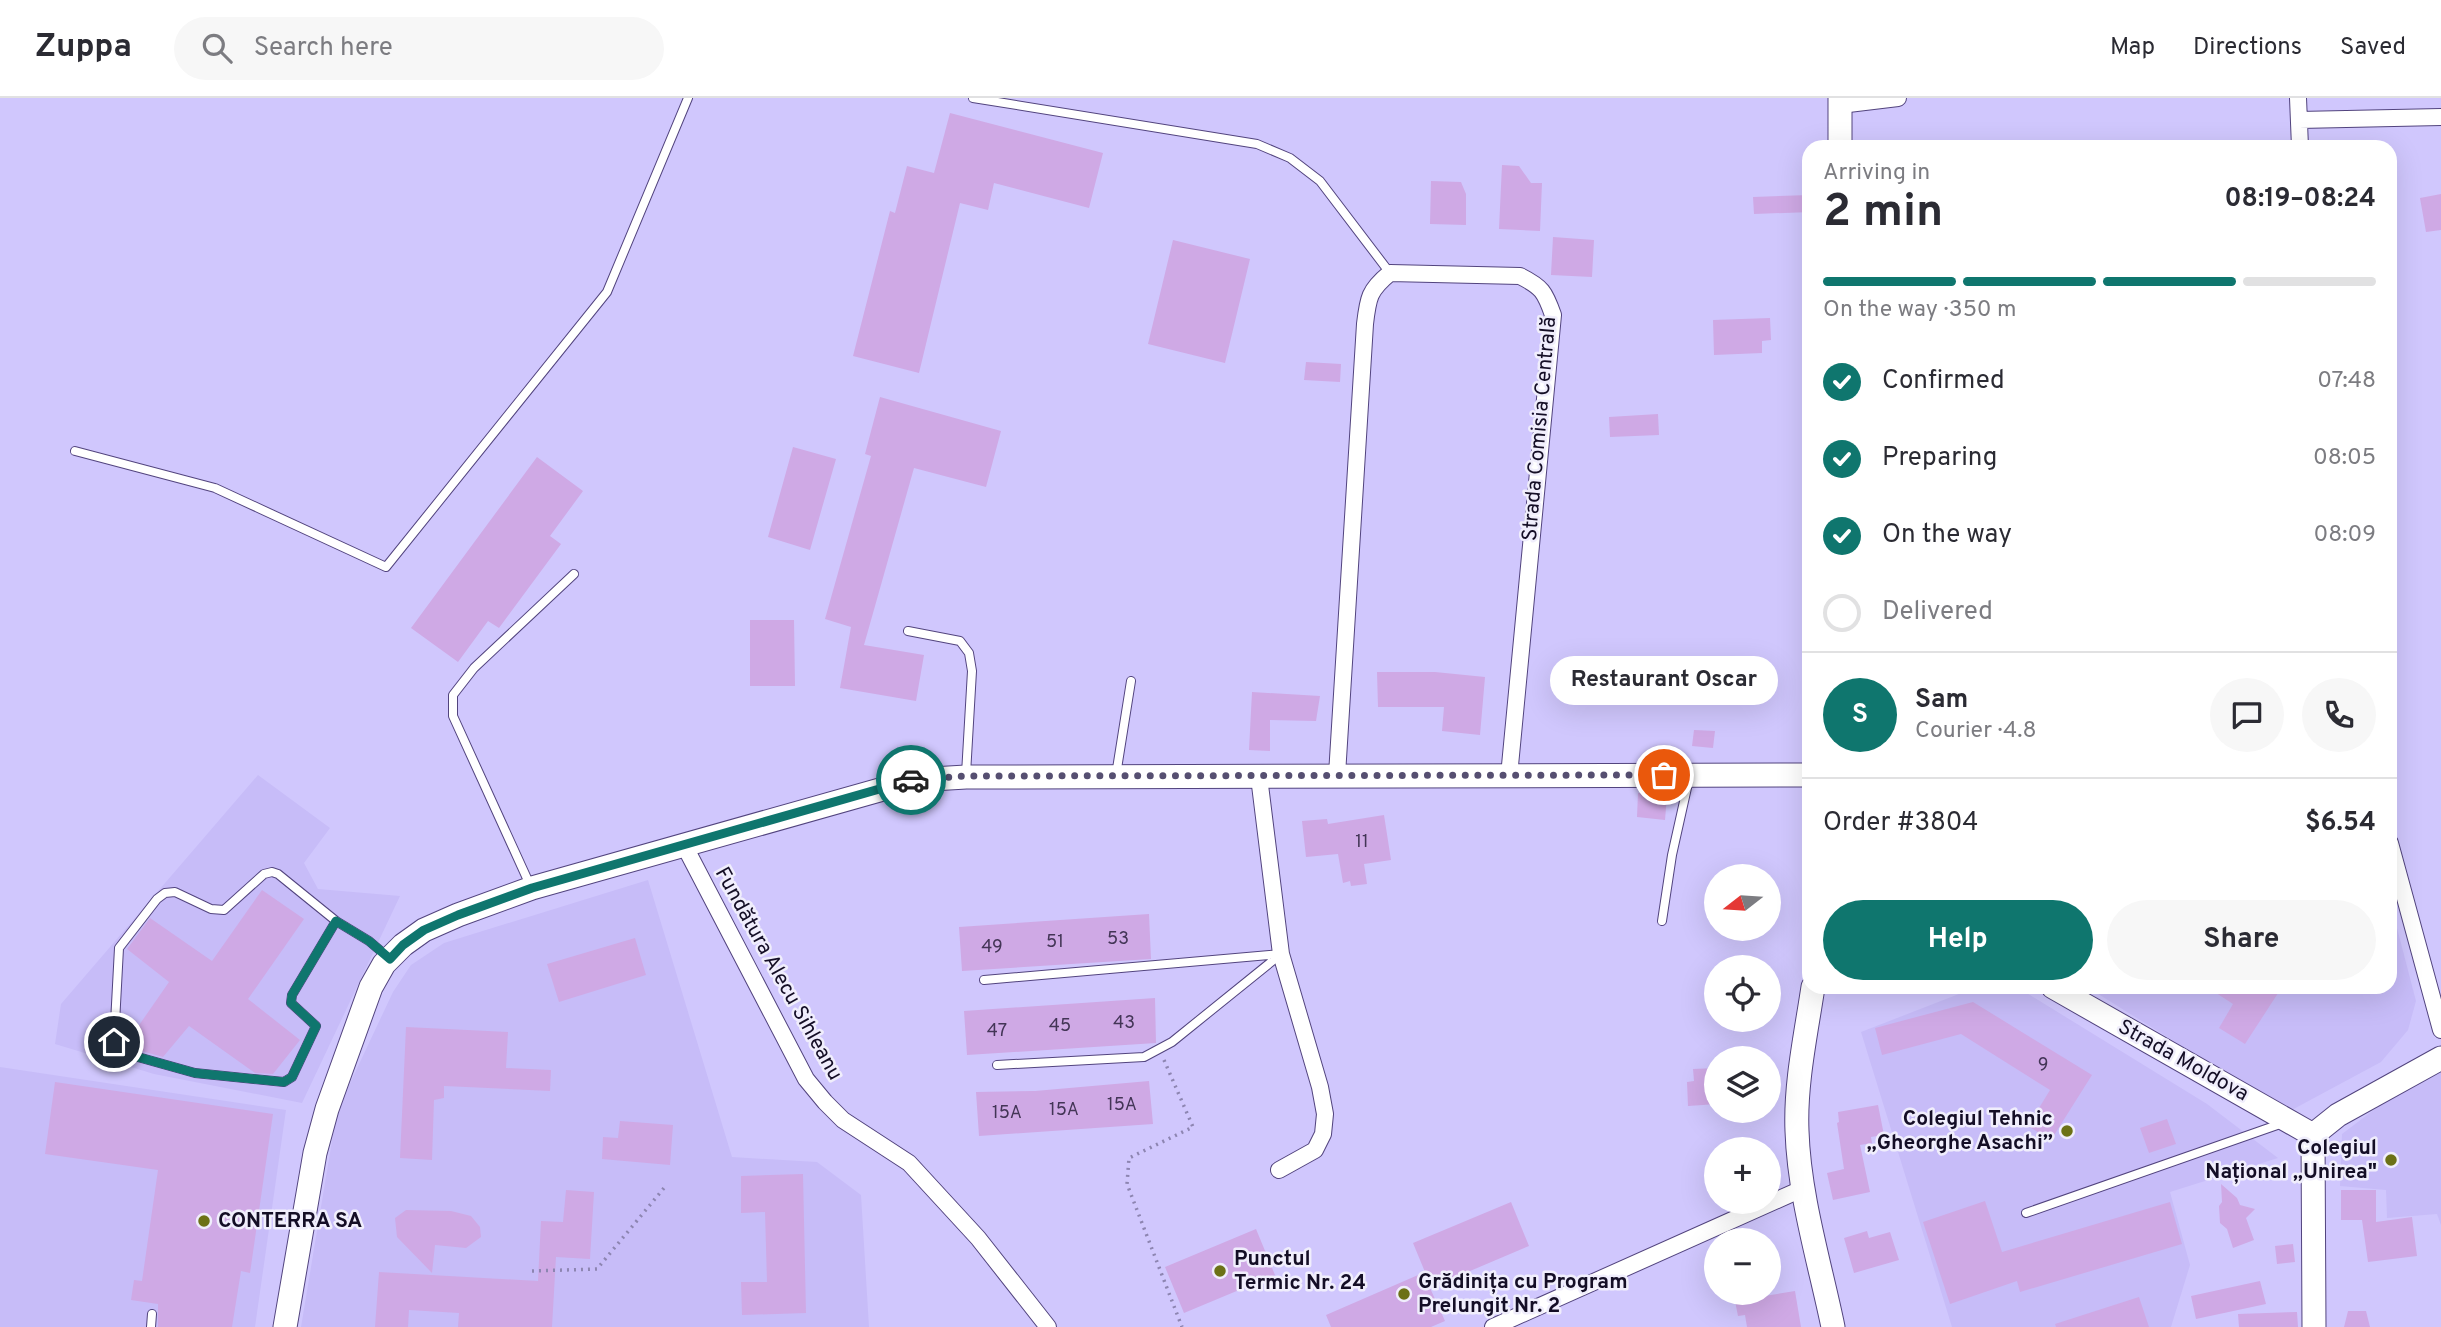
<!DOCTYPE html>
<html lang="en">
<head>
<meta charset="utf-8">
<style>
	body { margin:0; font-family:Overpass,sans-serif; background:#f7f7f7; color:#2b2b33; height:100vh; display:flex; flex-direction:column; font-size:26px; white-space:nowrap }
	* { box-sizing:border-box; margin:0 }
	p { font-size:23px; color:#7c7c81 }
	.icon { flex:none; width:38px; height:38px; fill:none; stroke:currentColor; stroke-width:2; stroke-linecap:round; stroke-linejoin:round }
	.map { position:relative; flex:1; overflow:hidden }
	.panel { position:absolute; left:1802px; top:42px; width:595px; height:854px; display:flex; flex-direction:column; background:#fff; border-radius:21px; box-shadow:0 7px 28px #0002 }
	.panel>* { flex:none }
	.needle { width:46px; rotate:253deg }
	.tools { position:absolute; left:1704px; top:766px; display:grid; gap:14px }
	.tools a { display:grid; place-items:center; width:77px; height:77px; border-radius:50%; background:#fff; box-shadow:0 7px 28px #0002; font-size:35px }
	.pin { position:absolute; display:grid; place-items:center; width:60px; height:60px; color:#fff; margin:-30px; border:4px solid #fff; border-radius:50%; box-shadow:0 2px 7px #0007 }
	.courier { position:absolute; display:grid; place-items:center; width:70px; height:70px; margin:-35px; border:5px solid #0f766e; border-radius:50%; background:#fff; color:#222; box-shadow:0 2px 9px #0007 }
	.bubble { position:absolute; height:49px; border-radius:24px; background:#fff; box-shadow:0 7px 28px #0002; font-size:23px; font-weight:700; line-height:49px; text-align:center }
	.head em { font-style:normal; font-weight:700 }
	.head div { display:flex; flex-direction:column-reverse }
	.head { display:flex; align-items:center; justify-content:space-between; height:119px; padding:0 21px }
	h1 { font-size:46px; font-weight:700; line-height:52px }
	.bar { display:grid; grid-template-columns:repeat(4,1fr); gap:10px 7px; align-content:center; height:84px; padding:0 21px }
	.bar i { height:9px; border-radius:5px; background:#e1e1e2 }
	.bar .selected { background:#0f766e }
	.bar p { grid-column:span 4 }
	.line { display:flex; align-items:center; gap:18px; padding:0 21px; border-top:2px solid #e1e1e2 }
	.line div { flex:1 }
	.round { display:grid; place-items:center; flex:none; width:74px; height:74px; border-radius:37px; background:#f7f7f7 }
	ol { padding:0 21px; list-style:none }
	li { display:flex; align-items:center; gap:21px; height:77px }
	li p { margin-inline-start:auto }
	li .icon { padding:7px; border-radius:50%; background:#0f766e; color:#fff; stroke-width:4 }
	li:last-child { color:#7c7c81 }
	li i { width:38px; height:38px; border:4px solid #e1e1e2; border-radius:50% }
	.primary-button { display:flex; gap:14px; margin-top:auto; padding:14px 21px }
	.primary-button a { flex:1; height:80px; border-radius:42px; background:#0f766e; color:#fff; font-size:28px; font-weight:700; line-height:80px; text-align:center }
	.primary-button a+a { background:#f7f7f7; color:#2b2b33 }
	header { display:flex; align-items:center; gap:42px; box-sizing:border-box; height:98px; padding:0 35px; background:#fff; border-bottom:2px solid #e1e1e2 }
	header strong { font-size:33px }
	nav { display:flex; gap:38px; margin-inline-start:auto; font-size:24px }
	.search { width:490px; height:63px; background:#f7f7f7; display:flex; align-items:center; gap:18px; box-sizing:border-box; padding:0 24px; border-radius:38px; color:#7c7c81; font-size:26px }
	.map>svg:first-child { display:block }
	.built { fill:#c7bcf8 }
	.building { fill:#cfa9e5 }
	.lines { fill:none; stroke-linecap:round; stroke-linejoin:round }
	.lane-casing { stroke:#52447e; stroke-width:10 }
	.street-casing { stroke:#52447e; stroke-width:18 }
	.secondary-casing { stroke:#52447e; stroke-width:25 }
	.path { stroke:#8d85b1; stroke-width:3.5; stroke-dasharray:2 5; stroke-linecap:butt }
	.lane { stroke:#fff; stroke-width:8 }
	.street { stroke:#fff; stroke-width:16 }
	.secondary { stroke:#fff; stroke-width:23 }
	.done { stroke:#564f71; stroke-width:7; stroke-dasharray:0 12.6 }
	.route { stroke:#0f766e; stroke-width:9 }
	.poi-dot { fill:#6c7117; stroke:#f0eefc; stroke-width:2.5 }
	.labels { text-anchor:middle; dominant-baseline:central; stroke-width:5; stroke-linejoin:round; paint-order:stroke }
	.number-label { font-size:18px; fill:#433556 }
	.street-label { font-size:21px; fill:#140e26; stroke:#f0eefc }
	.poi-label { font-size:21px; font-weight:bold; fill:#140e26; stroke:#f0eefc; text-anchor:start }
</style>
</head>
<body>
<header>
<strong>Zuppa</strong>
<div class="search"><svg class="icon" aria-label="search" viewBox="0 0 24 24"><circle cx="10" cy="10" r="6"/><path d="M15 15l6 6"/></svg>Search here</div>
<nav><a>Map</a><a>Directions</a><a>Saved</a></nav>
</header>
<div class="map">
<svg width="2441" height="1229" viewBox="0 0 2441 1229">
	<rect width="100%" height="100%" fill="#d0c7fd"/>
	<!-- built -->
	<path class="built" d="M258 677 330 730 304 765 318 791 400 798 302 1005 154 976 55 946 61 906Z
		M648 782 732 1059 817 1064 861 1097 869 1229H301L337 1013 393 894 411 867 444 845Z
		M2391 807 2416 903 2408 932 2381 964 2288 1014 2087 889H2390Z
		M1977 889H2017L2207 1006 2278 1060 2170 1094 2190 1167 2171 1229H1952L1861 934Z
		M2441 961V1127L2437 1116 2387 1120 2386 1092 2340 1088 2342 1036Z
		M0 969 286 1012 255 1229H0Z"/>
	<!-- building -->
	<path class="building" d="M950 15 1103 55 1089 110 994 85 988 112 960 105 919 275 853 258 890 113 895 115 907 68 934 75Z
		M1502 67 1519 68 1531 85H1542L1540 133 1499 131Z
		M1431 83 1461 84 1466 96V127L1430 126Z
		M2441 96V132L2426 134 2420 100Z
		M1810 97V114L1754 116 1753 99Z
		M1553 139 1594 142 1592 179 1551 177Z
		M1173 142 1250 161 1225 265 1148 246Z
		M1770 220 1771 242 1762 243V255L1714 257 1713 222Z
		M1306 264 1341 266 1340 284 1304 282Z
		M880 299 1001 333 986 389 914 370 864 547 924 557 916 603 840 590 851 529 825 521 871 358 865 356Z
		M1658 316 1659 337 1610 339 1609 319Z
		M793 349 836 361 810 452 768 439Z
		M537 359 583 393 550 438 561 446 499 530 488 523 458 564 411 530Z
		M750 522H794L795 588H750Z
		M1377 574H1435L1485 579 1480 637 1442 633 1444 609H1378Z
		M1252 594 1320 598 1316 623 1270 622V653L1249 652Z
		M1694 632 1715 633 1713 650 1692 648Z
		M1638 695 1667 698 1665 722 1637 719Z
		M1384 717 1391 762 1364 766 1367 786 1351 788 1350 783 1343 785 1338 756 1306 759 1302 723 1327 721 1328 726Z
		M262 792 304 821 248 901 300 942 273 976 255 975 189 928 163 959 134 951 126 946 169 884 127 851 150 820 212 863Z
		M1149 816 1151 861 962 873 959 829Z
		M635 840 646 877 559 904 547 866Z
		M2207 889H2282L2245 946 2219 930 2233 906Z
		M1155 900 1156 945 967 957 964 913Z
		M1973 904 2092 977 2051 1042 2028 1028 2050 992 1961 936 1882 957 1875 930Z
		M406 929 508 934 506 970 551 972 550 993 444 988V1000L434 1002 432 1062 400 1060Z
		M1717 970V1006L1688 1008 1687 984 1694 983 1693 971Z
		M1149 983 1153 1026 979 1038 976 994 1035 993Z
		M55 984 273 1016 250 1175 241 1173 232 1229H158V1206L131 1202 134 1182 142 1183 158 1072 45 1056Z
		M1878 1007 1884 1037 1871 1039 1872 1045 1860 1047 1870 1094 1833 1102 1827 1075 1844 1071 1837 1025 1839 1024 1838 1014Z
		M2167 1021 2176 1046 2149 1055 2140 1030Z
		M620 1023 673 1027 670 1067 602 1061 603 1039 618 1040Z
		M803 1076 806 1215 742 1217 741 1184H767L765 1114 741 1115V1078Z
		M2221 1086 2237 1100 2240 1107 2255 1111 2246 1120 2254 1142 2233 1150 2227 1131 2220 1125 2219 1108 2222 1104Z
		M566 1092 594 1094 590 1161 556 1159 552 1229H458L459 1215 409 1212 408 1229H375L379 1174 538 1183 541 1123 563 1124Z
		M2341 1092H2376V1124L2412 1119 2417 1158 2368 1164 2362 1122H2341Z
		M1985 1103 2002 1154 2170 1104 2182 1146 2020 1194 2017 1183 1950 1206 1923 1124Z
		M1511 1104 1529 1148 1430 1190 1445 1223 1431 1229H1331L1326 1217 1425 1174 1413 1145Z
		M406 1112 451 1113 471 1118 480 1129 481 1139 466 1150 435 1147 432 1175 397 1139 395 1120Z
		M1256 1131 1275 1177 1184 1215 1165 1169Z
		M1867 1133 1869 1140 1890 1134 1899 1162 1854 1175 1844 1140Z
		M2293 1146 2295 1164 2277 1166 2275 1148Z
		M2260 1183 2266 1206 2196 1221 2191 1198Z
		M1795 1193 1801 1229H1747L1745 1217 1738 1218 1735 1203Z
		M2139 1199 2149 1229H2056L2055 1226Z
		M2348 1213H2366L2370 1229H2344Z
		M2297 1214 2298 1229H2239L2238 1216Z"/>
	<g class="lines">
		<!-- lane casing -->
		<g class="lane-casing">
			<path id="lane" d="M973 0 1257 46 1290 60 1320 83 1390 175
				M75 353 215 390 386 469 607 194 688 0
				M908 533 960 543 969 555 972 573 966 676
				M1116 677 1131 583
				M530 787 453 618V597L474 570 574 476
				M336 823 278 776 272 774 264 776 224 812 211 811 175 794 165 795 157 801 119 850 114 944 120 954 195 975 284 984 292 979 316 928 291 905 292 897 336 823 369 843 389 860
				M1662 823 1672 757 1689 681
				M984 882 1281 856
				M997 967 1144 959 1172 944 1281 856
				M2026 1115 2283 1025
				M151 1229 152 1216"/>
		</g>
		<!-- street casing -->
		<g class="street-casing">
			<path id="street" d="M2298 0 2300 49
				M1840 7 1898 0
				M2299 22 2441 19
				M1337 677 1365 226C1368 200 1369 192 1390 175L1520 178C1542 189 1545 194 1553 217L1509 678
				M1259 679 1281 856 1320 989 1325 1016 1323 1036 1315 1052 1279 1072
				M683 745 806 981 825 1004 843 1022 909 1065 978 1140 1048 1229
				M2390 745 2441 932
				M1493 1229 1804 1090"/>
		</g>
		<!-- secondary casing -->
		<g class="secondary-casing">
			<path id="secondary" d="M1840 0V49
				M1813 889C1806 936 1795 986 1797 1033 1799 1098 1820 1166 1833 1229
				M2053 889 2313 1037
				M2313 1037 2314 1229
				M2313 1037 2338 1017 2441 960
				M285 1229 315 1055 327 1011 371 889 384 866 403 847 424 832 458 817 532 790 915 682 966 679 1810 677"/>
		</g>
		<!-- path -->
		<path class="path" d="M1164 962 1193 1029 1129 1060 1127 1086 1182 1229
			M532 1173 597 1171 664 1090"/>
		<!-- lane -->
		<use href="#lane" class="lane"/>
		<!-- street -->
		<use href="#street" class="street"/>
		<!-- secondary -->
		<use href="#secondary" class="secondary"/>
	</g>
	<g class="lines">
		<!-- done -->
		<path class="done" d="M911 682 966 678 1664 677"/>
		<!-- route -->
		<path class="route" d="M114 944 120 954 195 975 284 984 292 979 316 928 291 905 292 897 336 823 369 843 390 861 403 847 424 832 458 817 532 790 911 682"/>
	</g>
	<!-- markers -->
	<g class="poi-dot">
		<circle cx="2067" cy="1033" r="7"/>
		<circle cx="2391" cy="1062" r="7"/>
		<circle cx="204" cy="1123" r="7"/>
		<circle cx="1220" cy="1173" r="7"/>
		<circle cx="1404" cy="1196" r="7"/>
	</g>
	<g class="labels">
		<!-- number labels -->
		<g class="number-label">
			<text x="1362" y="744">11</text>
			<text x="1118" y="841">53</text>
			<text x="1055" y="844">51</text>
			<text x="992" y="849">49</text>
			<text x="1124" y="925">43</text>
			<text x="1060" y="928">45</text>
			<text x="997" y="933">47</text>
			<text x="2043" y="967">9</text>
			<text x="1122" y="1007">15A</text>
			<text x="1064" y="1012">15A</text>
			<text x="1007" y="1015">15A</text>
		</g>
		<!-- street labels -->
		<g class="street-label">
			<text transform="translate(1540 331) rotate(-85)">Strada Comisia Centrală</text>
			<text transform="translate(778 876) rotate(61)">Fundătura Alecu Sihleanu</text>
			<text transform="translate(2183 963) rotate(29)">Strada Moldova</text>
		</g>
		<!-- poi labels -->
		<g class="poi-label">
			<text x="2053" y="1021" text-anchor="end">Colegiul Tehnic<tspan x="2053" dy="24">„Gheorghe Asachi”</tspan></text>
			<text x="2377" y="1050" text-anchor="end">Colegiul<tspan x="2377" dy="24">Național „Unirea"</tspan></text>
			<text x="218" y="1123">CONTERRA SA</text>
			<text x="1234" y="1161">Punctul<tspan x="1234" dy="24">Termic Nr. 24</tspan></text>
			<text x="1418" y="1184">Grădinița cu Program<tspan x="1418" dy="24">Prelungit Nr. 2</tspan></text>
		</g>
	</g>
</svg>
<div class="tools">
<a><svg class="needle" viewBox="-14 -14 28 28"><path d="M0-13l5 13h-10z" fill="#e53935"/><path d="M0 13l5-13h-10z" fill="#7c7c81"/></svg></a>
<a><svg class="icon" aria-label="locate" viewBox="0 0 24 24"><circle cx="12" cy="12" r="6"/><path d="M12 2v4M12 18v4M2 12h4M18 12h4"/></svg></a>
<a><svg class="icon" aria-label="layers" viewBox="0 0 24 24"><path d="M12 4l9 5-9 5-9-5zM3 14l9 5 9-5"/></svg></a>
<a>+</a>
<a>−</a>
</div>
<div class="pin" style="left:1664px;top:677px;background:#ea580c"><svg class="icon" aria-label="bag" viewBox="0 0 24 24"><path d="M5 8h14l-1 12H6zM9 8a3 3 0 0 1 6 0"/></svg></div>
<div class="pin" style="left:114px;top:944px;background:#1f2937"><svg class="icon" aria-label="home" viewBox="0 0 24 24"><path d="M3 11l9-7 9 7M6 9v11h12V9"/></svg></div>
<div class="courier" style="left:911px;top:682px"><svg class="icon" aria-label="car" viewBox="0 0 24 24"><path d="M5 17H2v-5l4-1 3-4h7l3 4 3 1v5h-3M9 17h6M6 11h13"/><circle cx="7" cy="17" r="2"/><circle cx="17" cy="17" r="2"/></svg></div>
<div class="bubble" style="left:1550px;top:558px;width:228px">Restaurant Oscar</div>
<section class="panel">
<div class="head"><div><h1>2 min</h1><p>Arriving in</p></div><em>08:19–08:24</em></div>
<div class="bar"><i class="selected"></i><i class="selected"></i><i class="selected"></i><i></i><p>On the way · 350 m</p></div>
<ol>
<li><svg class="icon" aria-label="check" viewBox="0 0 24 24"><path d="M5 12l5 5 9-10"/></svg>Confirmed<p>07:48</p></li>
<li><svg class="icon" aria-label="check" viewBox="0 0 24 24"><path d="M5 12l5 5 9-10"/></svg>Preparing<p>08:05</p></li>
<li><svg class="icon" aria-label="check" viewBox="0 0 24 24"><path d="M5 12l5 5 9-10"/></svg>On the way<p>08:09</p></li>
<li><i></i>Delivered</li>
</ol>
<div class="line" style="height:126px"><b class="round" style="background:#0f766e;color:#fff">S</b><div><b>Sam</b><p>Courier · 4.8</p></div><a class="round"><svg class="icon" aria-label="chat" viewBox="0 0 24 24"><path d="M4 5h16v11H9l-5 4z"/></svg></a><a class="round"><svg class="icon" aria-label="phone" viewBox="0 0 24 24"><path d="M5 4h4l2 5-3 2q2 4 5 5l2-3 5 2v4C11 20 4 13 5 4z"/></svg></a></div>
<div class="line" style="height:91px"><div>Order #3804</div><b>$6.54</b></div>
<div class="primary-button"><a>Help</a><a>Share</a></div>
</section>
</div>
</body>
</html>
